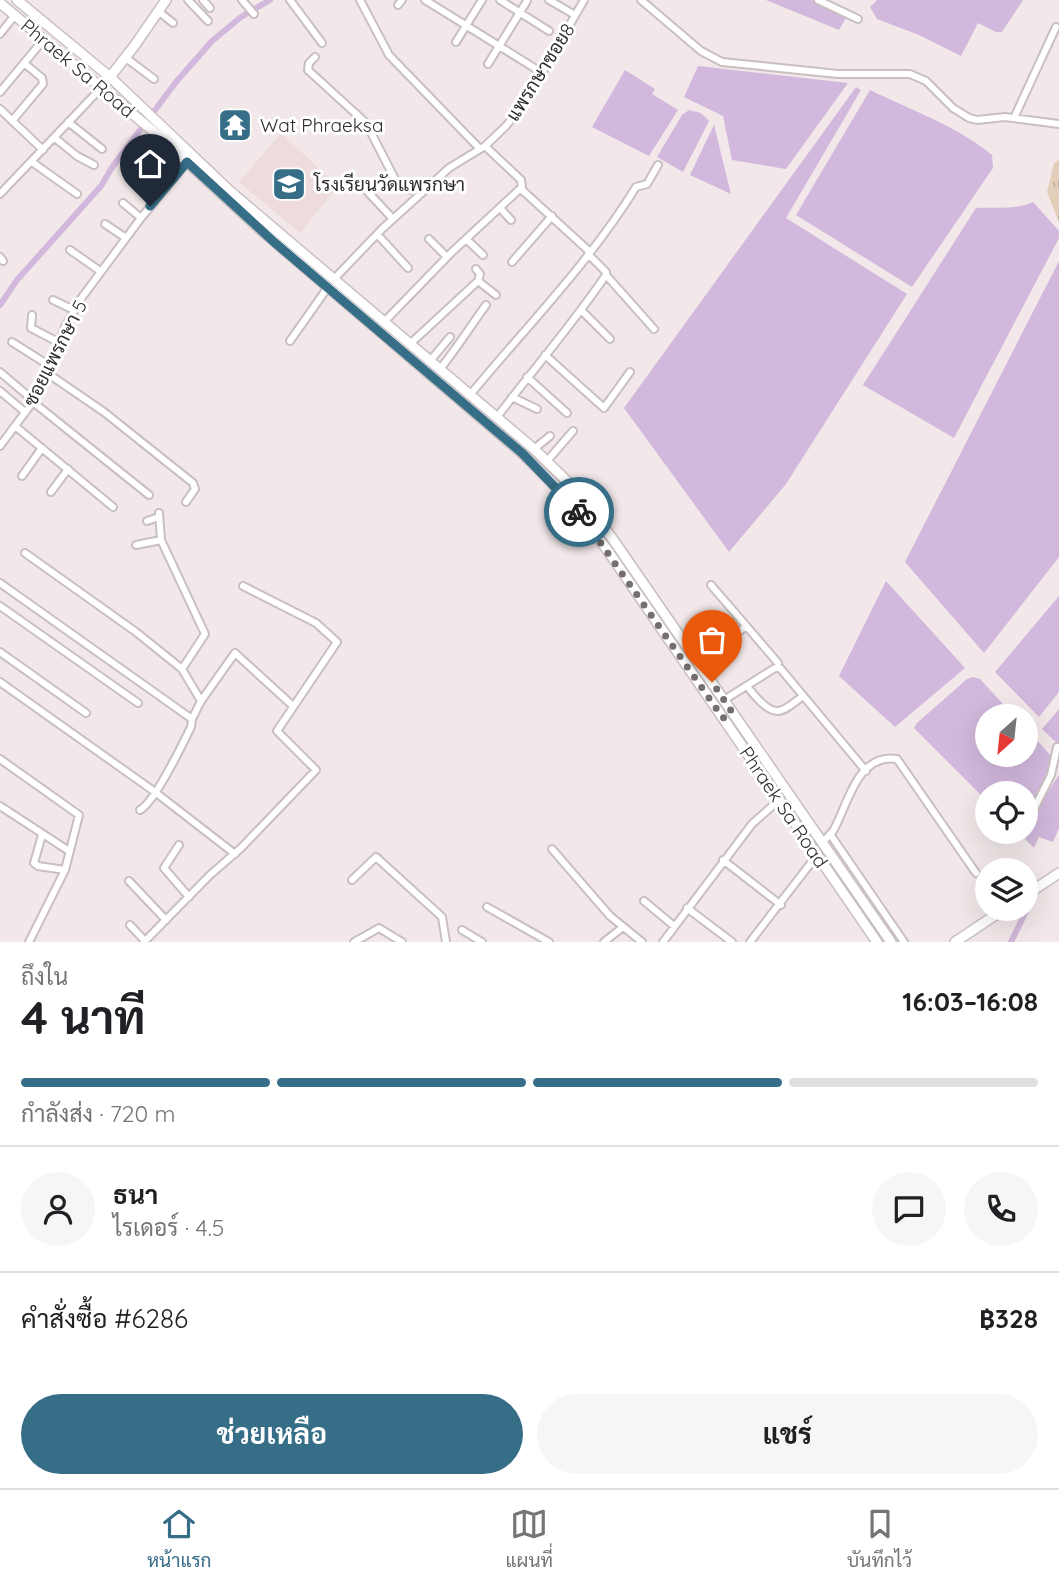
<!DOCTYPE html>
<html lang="th">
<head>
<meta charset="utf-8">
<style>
	body { margin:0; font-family:Quicksand,Sarabun,sans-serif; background:#f6f6f6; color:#202124; height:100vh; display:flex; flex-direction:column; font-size:26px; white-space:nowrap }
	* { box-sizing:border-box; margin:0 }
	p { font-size:23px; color:#757577 }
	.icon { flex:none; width:38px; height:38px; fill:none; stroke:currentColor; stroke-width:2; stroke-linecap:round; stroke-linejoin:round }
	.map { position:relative; height:942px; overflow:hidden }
	.details { display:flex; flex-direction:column; background:#fff; flex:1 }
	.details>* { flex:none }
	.needle { width:46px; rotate:207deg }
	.fabs { position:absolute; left:975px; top:704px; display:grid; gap:14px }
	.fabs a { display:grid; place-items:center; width:63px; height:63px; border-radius:50%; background:#fff; box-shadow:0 7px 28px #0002; font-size:35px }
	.pin { position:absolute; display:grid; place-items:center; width:60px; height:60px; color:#fff; margin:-72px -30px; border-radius:50% 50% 50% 0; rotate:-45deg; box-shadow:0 0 7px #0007 }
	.pin .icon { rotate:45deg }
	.courier { position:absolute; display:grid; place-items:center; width:70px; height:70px; margin:-35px; border:5px solid #366e88; border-radius:50%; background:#fff; color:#222; box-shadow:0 2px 9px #0007 }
	.overview em { font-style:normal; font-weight:700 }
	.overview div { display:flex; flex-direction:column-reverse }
	.overview { display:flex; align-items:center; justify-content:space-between; height:119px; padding:0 21px }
	h1 { font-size:46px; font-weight:700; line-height:52px }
	.bar { display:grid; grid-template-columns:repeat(4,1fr); gap:10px 7px; align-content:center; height:84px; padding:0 21px }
	.bar i { height:9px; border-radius:5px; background:#e0e0e0 }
	.bar .active { background:#366e88 }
	.bar p { grid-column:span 4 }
	.line { display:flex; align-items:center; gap:18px; padding:0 21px; border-top:2px solid #e0e0e0 }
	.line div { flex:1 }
	.round { display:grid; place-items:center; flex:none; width:74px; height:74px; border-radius:37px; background:#f6f6f6 }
	.action { display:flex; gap:14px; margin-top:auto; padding:14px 21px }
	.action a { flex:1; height:80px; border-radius:42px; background:#366e88; color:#fff; font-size:28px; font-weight:700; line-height:80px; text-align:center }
	.action a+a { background:#f6f6f6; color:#202124 }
	.tabs { display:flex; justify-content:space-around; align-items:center; height:98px; border-top:2px solid #e0e0e0; background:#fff; font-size:19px; color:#757577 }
	.tabs a { display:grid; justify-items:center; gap:4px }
	.tabs .active { color:#366e88 }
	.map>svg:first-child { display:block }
	.built { fill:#eedbdc }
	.grass { fill:url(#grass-tufts) }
	.water { fill:#d1b8dc }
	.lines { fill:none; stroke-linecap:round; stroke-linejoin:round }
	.canal { stroke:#d1b8dc; stroke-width:6 }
	.street-casing { stroke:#c9bfc0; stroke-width:10 }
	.secondary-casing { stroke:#c9bfc0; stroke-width:12 }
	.street { stroke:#fff; stroke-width:6 }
	.secondary { stroke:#fff; stroke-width:9 }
	.done { stroke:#756e6f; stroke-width:7; stroke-dasharray:0 12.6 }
	.route { stroke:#366e88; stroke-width:9 }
	.labels { text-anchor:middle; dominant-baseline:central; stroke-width:6; stroke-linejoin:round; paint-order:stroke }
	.street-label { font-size:19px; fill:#312d2d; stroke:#fff }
	.poi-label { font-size:19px; fill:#312d2d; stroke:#fff; text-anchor:start }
</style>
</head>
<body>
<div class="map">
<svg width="1059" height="942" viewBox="0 0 1059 942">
	<defs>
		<pattern id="grass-tufts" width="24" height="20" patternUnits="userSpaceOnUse" patternTransform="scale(1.75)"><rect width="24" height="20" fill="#e3ceb9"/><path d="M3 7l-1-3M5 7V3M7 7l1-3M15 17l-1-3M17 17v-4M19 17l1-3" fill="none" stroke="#c3b19f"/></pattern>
	</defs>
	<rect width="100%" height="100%" fill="#f2e8e9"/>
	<!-- built -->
	<path class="built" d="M281 133 338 186 300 233 239 182Z"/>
	<!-- grass -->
	<path class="grass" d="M1059 160V222L1047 192 1054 163Z"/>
	<!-- water -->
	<path class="water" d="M766 0H812L847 16 839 30Z
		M877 0H1023L1002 32H996L978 23 961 56 919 35 877 19 870 7Z
		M698 66 848 83 786 169 732 160 723 116 684 97Z
		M625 70 655 89 652 94 678 110 649 156 592 127Z
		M856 87 861 90 786 218 907 294 786 484 729 552 624 408Z
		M870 90C911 110 957 126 992 155L993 168 912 287 796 215Z
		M689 110 701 113 709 121 683 172 657 157 682 115Z
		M714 125 731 194 690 175Z
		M1033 202 1059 231V238L954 438 863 385 976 208C995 207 1017 210 1033 202Z
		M1059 261V557L984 653 905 562Z
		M886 581 965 668 895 727 839 676Z
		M1059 596V692L1039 717 995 672Z
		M973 677 980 679 1014 716H987V754H1026V728L1053 758 1056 764 1026 824V793H987V801L914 728 917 723 967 679Z
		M1059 709V745L1042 729Z
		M1059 775V828L1053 842 1039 837 1034 848 1025 839 1037 807Z"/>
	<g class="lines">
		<!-- canal -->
		<path class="canal" d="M0 305 17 280 101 186 113 166 176 82 212 41 241 17 270 0
			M1011 942 1034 895"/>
		<!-- street casing -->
		<g class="street-casing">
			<path id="street" d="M188 0 208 21
				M203 0 210 8
				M242 0 254 14
				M290 0 322 43
				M360 0 389 55 480 149
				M425 0 541 72
				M500 0 549 31
				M549 0 575 15
				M641 0 701 51 722 62 838 74H910L926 81 953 108 969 118 977 120 1005 117 1059 124
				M818 0 858 19
				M398 5 402 0
				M158 11 173 23
				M0 34 15 15
				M456 42 482 0
				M315 57 309 63 308 70 366 123 398 185 406 189 423 191
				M126 58 154 79
				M488 64 527 1
				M0 92 44 39
				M0 109 43 150
				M1014 118 1056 27
				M12 121 43 84 42 78 24 63
				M68 122 102 149
				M55 138 77 156 94 165
				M32 162 77 194
				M521 189 590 252
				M367 191 393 219
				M0 194 102 87
				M123 203 141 218
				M500 208 511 220
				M105 224 126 238
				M377 234 408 268
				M429 239 447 257
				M466 239 483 255
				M70 250 100 271
				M0 257 3 261
				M512 262 552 216
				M476 269 480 274 478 281
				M606 275 654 329
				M334 279 383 228 436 180 449 168 485 146 506 126 526 101 584 0
				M53 300 74 310
				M582 311 610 339
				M32 315 31 328 58 342
				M384 322 452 252 522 187 521 180 485 146
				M290 341 328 287
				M12 342 50 366
				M410 344 478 281 496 295
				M545 355 604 408 630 372
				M430 361 450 337
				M440 369C457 348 470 327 486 305
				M0 372 34 401
				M47 373 104 412 193 483 195 489 186 502
				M527 377 567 413
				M0 391 25 412
				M470 395C526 327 590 262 636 187L647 184 658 165
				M512 397 537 409
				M33 402 149 495
				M497 417C533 370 572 325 606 275V272L588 254
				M15 426 113 507
				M0 446 38 395 65 327 80 300 141 218 187 162
				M534 449 550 436
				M547 461 573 431
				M22 476 42 448
				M51 492 68 469
				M159 513 161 540 205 634 182 669
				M147 521 159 517
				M136 545 161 540
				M25 553 136 632 182 669 201 701
				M0 583 192 719 191 727C182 745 155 802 140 810
				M711 585 778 663
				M0 606 138 703
				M0 652 86 713
				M699 664 746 626
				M0 682 155 792 235 854
				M747 686C753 694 767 712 778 711 786 711 797 700 803 696
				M724 700 775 668H780L866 771
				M192 719 201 701 235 653 293 706
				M0 759 79 815 65 870 29 942
				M0 806 69 851
				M1026 825 1051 775 1057 747
				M830 834 904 942
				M42 835 34 863 38 866 65 870
				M1009 838 1016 837 1021 831
				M822 843C825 839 830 835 833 831 848 806 856 753 897 759L976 873
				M179 845 164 868 189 897
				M552 849 610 916 642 942
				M723 860 781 905
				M352 880 376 857 442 917 446 942
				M129 881 166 920
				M644 901 674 926
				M487 907 549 942
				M687 908 732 942
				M130 925 145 941
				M462 930 482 942
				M144 942 210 875 241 848 316 770 277 731 337 642 316 623 243 586
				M354 942 379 928 402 942
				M604 942 623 927
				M663 942 752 824 779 800
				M750 942 817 855"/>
		</g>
		<!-- secondary casing -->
		<g class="secondary-casing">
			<path id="secondary" d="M17 0 110 77 231 192 534 449 568 482 612 538 891 942
				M0 3 159 136 261 230 522 453 573 504 608 551 877 942
				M110 77 135 45 166 0
				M1026 895 1059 873
				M955 942 1006 908"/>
		</g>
		<!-- street -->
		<use href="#street" class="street"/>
		<!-- secondary -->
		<use href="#secondary" class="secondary"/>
	</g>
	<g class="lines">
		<!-- done -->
		<path class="done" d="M579 512 723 718 732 712 712 682"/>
		<!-- route -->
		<path class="route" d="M150 206 187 162 274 242 522 453 579 512"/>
	</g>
	<!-- icons -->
	<defs>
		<g id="temple-square" transform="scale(1.75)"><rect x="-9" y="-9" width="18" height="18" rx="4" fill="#366e88" stroke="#fff"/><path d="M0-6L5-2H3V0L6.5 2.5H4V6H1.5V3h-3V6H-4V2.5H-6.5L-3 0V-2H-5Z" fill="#fff"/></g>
		<g id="school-square" transform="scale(1.75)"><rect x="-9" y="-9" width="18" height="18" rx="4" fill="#366e88" stroke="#fff"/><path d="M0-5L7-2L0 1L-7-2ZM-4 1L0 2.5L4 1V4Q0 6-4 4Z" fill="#fff"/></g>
	</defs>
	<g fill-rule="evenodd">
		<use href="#temple-square" x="235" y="125"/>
		<use href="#school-square" x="289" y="184"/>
	</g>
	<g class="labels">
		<!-- street labels -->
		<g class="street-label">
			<text transform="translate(78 68) rotate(40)">Phraek Sa Road</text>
			<text transform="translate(540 72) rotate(-58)">แพรกษาซอย8</text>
			<text transform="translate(55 353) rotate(-63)">ซอยแพรกษา 5</text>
			<text transform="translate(784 807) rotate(56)">Phraek Sa Road</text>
		</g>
		<!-- poi labels -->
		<g class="poi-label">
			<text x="260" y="125">Wat Phraeksa</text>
			<text x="314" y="184">โรงเรียนวัดแพรกษา</text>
		</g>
	</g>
</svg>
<div class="fabs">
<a><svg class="needle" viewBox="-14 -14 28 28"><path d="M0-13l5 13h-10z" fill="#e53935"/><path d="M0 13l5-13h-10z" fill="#757577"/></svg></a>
<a><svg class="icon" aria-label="locate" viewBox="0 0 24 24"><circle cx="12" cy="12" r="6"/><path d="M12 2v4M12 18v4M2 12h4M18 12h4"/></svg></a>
<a><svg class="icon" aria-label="layers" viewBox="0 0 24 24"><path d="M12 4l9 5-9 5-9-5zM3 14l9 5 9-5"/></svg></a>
</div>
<div class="pin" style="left:712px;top:682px;background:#ea580c"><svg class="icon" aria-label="bag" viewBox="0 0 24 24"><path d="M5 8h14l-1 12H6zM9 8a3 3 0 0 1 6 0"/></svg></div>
<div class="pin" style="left:150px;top:206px;background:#1f2937"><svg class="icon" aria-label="home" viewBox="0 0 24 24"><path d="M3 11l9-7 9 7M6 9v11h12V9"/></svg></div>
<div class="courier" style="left:579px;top:512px"><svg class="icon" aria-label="bike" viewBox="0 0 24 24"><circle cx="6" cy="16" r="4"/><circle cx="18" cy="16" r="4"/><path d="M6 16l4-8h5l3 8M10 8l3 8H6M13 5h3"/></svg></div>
</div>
<section class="details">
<div class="overview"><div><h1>4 นาที</h1><p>ถึงใน</p></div><em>16:03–16:08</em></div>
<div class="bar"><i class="active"></i><i class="active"></i><i class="active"></i><i></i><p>กำลังส่ง · 720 m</p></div>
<div class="line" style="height:126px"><a class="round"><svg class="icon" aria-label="person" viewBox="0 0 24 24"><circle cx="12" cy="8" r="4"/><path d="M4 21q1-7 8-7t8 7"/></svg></a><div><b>ธนา</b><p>ไรเดอร์ · 4.5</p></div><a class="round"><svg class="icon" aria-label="chat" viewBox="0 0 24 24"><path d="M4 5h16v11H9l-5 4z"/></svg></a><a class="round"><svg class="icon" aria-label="phone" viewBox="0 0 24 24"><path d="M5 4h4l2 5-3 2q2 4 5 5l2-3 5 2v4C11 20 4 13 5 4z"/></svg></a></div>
<div class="line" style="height:91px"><div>คำสั่งซื้อ #6286</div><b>฿328</b></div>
<div class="action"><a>ช่วยเหลือ</a><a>แชร์</a></div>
</section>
<nav class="tabs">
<a class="active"><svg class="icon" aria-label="home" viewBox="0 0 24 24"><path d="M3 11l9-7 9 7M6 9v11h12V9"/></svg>หน้าแรก</a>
<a><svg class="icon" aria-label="map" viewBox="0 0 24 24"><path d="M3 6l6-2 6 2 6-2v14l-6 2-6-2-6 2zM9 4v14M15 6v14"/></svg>แผนที่</a>
<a><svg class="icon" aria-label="saved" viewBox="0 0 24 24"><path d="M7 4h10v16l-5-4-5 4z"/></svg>บันทึกไว้</a>
</nav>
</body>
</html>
